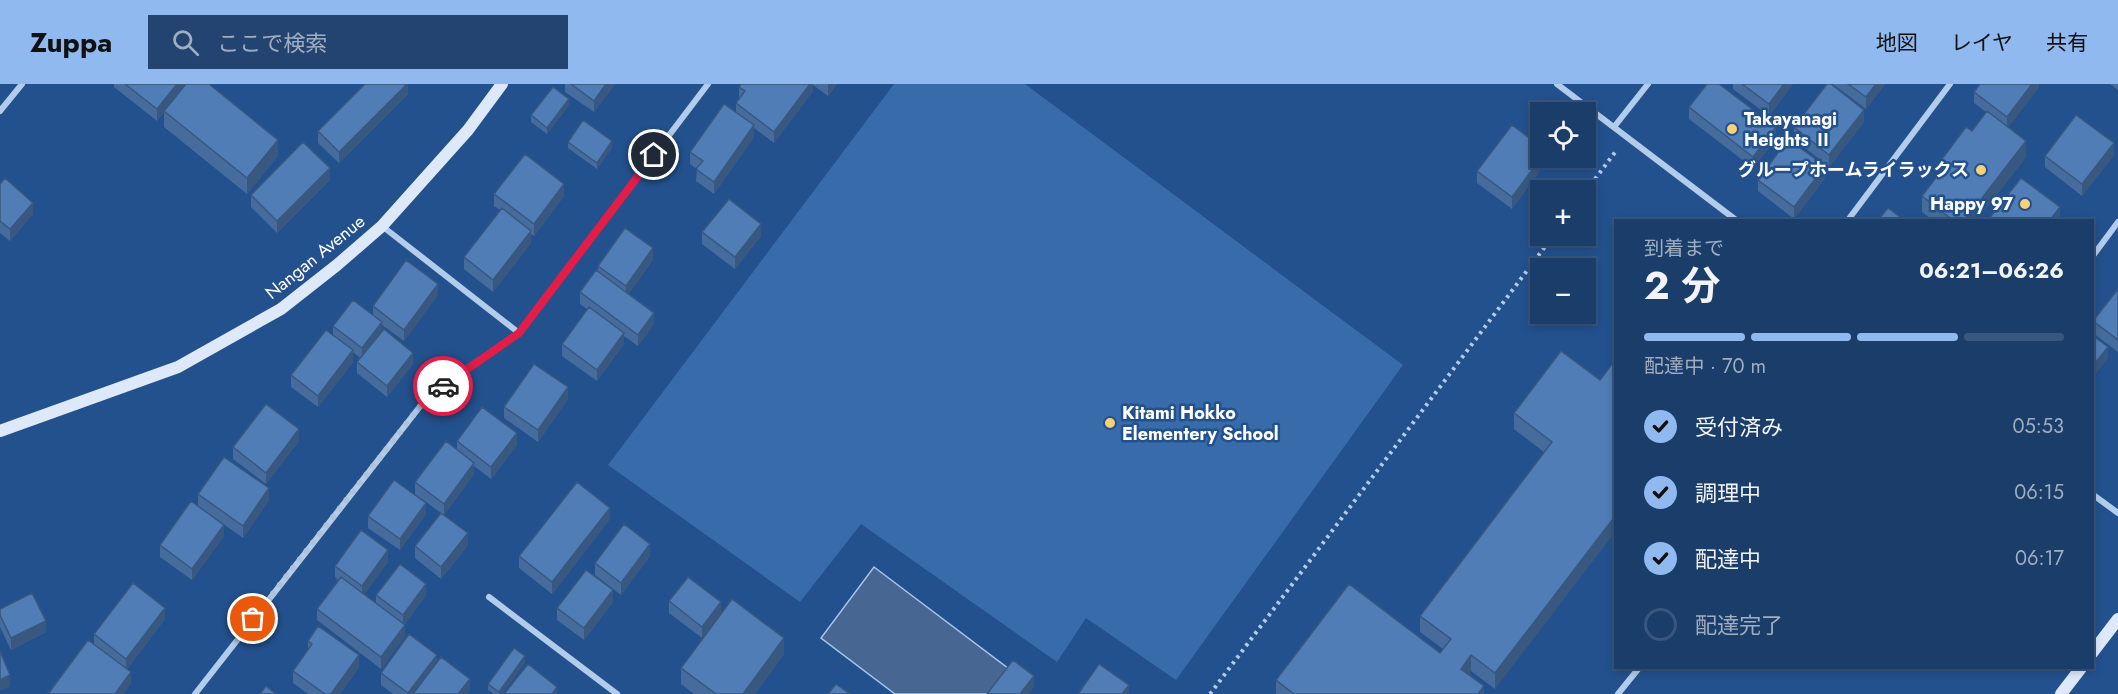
<!DOCTYPE html>
<html lang="ja">
<head>
<meta charset="utf-8">
<style>
	body { margin:0; font-family:Jost,"Noto Sans JP",sans-serif; background:#234470; color:#f1f3f6; height:100vh; display:flex; flex-direction:column; font-size:22px; white-space:nowrap }
	* { box-sizing:border-box; margin:0 }
	p { font-size:20px; color:#9faec1 }
	.icon { flex:none; width:33px; height:33px; fill:none; stroke:currentColor; stroke-width:2; stroke-linecap:round; stroke-linejoin:round }
	.map { position:relative; flex:1; overflow:hidden }
	.panel { position:absolute; left:1614px; top:135px; width:480px; height:450px; display:flex; flex-direction:column; background:#1a3d6a; border-radius:0px; box-shadow:0 3px 9px #0003,0 0 0 2px #38567e }
	.panel>* { flex:none }
	.buttons { position:absolute; left:1530px; top:18px; display:grid; gap:12px }
	.buttons a { display:grid; place-items:center; width:66px; height:66px; border-radius:0px; background:#1a3d6a; box-shadow:0 3px 9px #0003,0 0 0 2px #38567e; font-size:30px }
	.pin { position:absolute; display:grid; place-items:center; width:51px; height:51px; color:#fff; margin:-26px; border:3px solid #fff; border-radius:50%; box-shadow:0 2px 6px #0007 }
	.courier { position:absolute; display:grid; place-items:center; width:60px; height:60px; margin:-30px; border:4px solid #e11d48; border-radius:50%; background:#fff; color:#222; box-shadow:0 2px 8px #0007 }
	.headline em { font-style:normal; font-weight:700 }
	.headline div { display:flex; flex-direction:column-reverse }
	.headline { display:flex; align-items:center; justify-content:space-between; height:102px; padding:0 30px }
	h1 { font-size:39px; font-weight:700; line-height:45px }
	.bar { display:grid; grid-template-columns:repeat(4,1fr); gap:9px 6px; align-content:center; height:72px; padding:0 30px }
	.bar i { height:8px; border-radius:4px; background:#38567e }
	.bar .active { background:#90b9f0 }
	.bar p { grid-column:span 4 }
	ol { padding:0 30px; list-style:none }
	li { display:flex; align-items:center; gap:18px; height:66px }
	li p { margin-inline-start:auto }
	li .icon { padding:6px; border-radius:50%; background:#90b9f0; color:#111; stroke-width:4 }
	li:last-child { color:#9faec1 }
	li i { width:33px; height:33px; border:3px solid #38567e; border-radius:50% }
	header { display:flex; align-items:center; gap:36px; box-sizing:border-box; height:84px; padding:0 30px; background:#90b9f0; color:#111 }
	header strong { font-size:28px }
	nav { display:flex; gap:33px; margin-inline-start:auto; font-size:21px }
	.search { width:420px; height:54px; background:#234470; display:flex; align-items:center; gap:15px; box-sizing:border-box; padding:0 21px; border-radius:0px; color:#9faec1; font-size:22px }
	.map>svg:first-child { display:block }
	.green { fill:#376ba9 }
	.water { fill:#476792; stroke:#a6c6ec; stroke-width:1.5 }
	.lines { fill:none; stroke-linecap:round; stroke-linejoin:round }
	.path { stroke:#b2cceb; stroke-width:4; stroke-dasharray:3 4.5; stroke-linecap:butt }
	.street { stroke:#b2cceb; stroke-width:6 }
	.secondary { stroke:#dde9f9; stroke-width:12 }
	.wall { fill:#456c9c }
	.shaded-wall { fill:#38587f }
	.building { fill:#507db5; stroke:#38587f; stroke-width:1.5 }
	.done { stroke:#b2c2d7; stroke-width:6; stroke-dasharray:0 10.8 }
	.route { stroke:#e11d48; stroke-width:8 }
	.poi-dot { fill:#f6d175; stroke:#23518d; stroke-width:2 }
	.labels { text-anchor:middle; dominant-baseline:central; stroke-width:5; stroke-linejoin:round; paint-order:stroke }
	.poi-label { font-size:18px; font-weight:bold; fill:#fff; stroke:#23518d; text-anchor:start }
	.street-label { font-size:18px; fill:#fff; stroke:#23518d }
</style>
</head>
<body>
<header>
<strong>Zuppa</strong>
<div class="search"><svg class="icon" aria-label="search" viewBox="0 0 24 24"><circle cx="10" cy="10" r="6"/><path d="M15 15l6 6"/></svg>ここで検索</div>
<nav><a>地図</a><a>レイヤ</a><a>共有</a></nav>
</header>
<div class="map">
<svg width="2118" height="610" viewBox="0 0 2118 610">
	<rect width="100%" height="100%" fill="#23518d"/>
	<!-- green -->
	<path class="green" d="M894 0H1025L1403 281 1176 596 1086 534 1057 578 861 440 800 518 608 381Z"/>
	<!-- water -->
	<path class="water" d="M874 483 1013 588 996 610H895L821 554Z"/>
	<g class="lines">
		<!-- path -->
		<path class="path" d="M1586 107 1616 67
			M1210 610 1553 152"/>
		<!-- street -->
		<path class="street" d="M1557 0 1736 136
			M0 27 22 0
			M1614 43 1648 0
			M1848 136 1950 0
			M382 142 519 249
			M2092 173 2118 138
			M2092 410 2118 429
			M489 513 617 610
			M195 610 429 311 519 249 708 0
			M1618 610 1639 584"/>
		<!-- secondary -->
		<path class="secondary" d="M0 347 178 283 281 225 337 181 382 142 468 46 502 0
			M2092 569 2118 535
			M2061 610 2081 584"/>
	</g>
	<!-- wall -->
	<path class="wall" d="M114 0H209L278 72 247 110 164 43V28L157 37 114 3Z
		M408 0V10L339 79 318 59V47Z
		M565 0H615L594 28 565 8Z
		M741 0H837L828 12 813 1V7L774 59 754 44V53L714 110 696 97 697 85 690 80V68L736 29V19L739 15V3Z
		M1733 0H1793L1769 32 1733 5Z
		M1833 0H1885L1866 25Z
		M2039 0V3L2008 43 2026 73 1977 136H1933L1922 128V112L1936 93V83L1972 47 1986 28 1974 19V8Z
		M2110 0H2118V6Z
		M569 21 547 50 531 38V31Z
		M1689 23 1776 55 1753 84 1689 35Z
		M1864 38 1829 83 1794 55V43Z
		M568 58 612 64 597 85 568 64Z
		M2114 71 2082 112 2045 83V72Z
		M1546 74V78L1512 125 1477 99V87Z
		M1825 94 1794 135 1758 107V96Z
		M330 96 277 149 251 123V111Z
		M0 100 33 130 10 157 0 149Z
		M494 110 564 112 534 152 531 150V159L493 208 464 185V173L500 126 494 122Z
		M702 148 761 152 735 185 702 160Z
		M653 176 628 210 654 240 638 262 624 252V260L597 297 562 272V260L587 225 580 220V208L598 188V182Z
		M2118 205V268L2093 249V237Z
		M438 211 404 257 382 241V247L413 280 387 313 357 289V278L360 274 353 268V278L318 323 291 303V291L333 251V242L373 230V222Z
		M1600 296 1495 605 1471 587 1469 590 1484 610H1276V596L1440 569 1443 565 1420 548V532L1544 368 1514 345V329Z
		M568 315 538 358 504 334V323Z
		M299 357 266 400 233 375V363Z
		M457 357 517 361 491 395 474 382V390L444 431 468 461 441 495 415 474V462L441 429 415 410V398L457 365Z
		M198 410 269 416 243 454 198 422Z
		M426 430 400 466 368 444V432Z
		M610 435 552 510 519 484V472Z
		M224 452 192 496 160 473V461Z
		M650 472 621 511 595 491V479Z
		M388 478 364 510 376 519V511H426L405 540V552L381 585 317 536V525L338 496 335 493V482Z
		M669 517 721 518 702 554 669 529Z
		M613 518 584 556 557 536V524Z
		M0 525 46 548 11 566 0 543Z
		M165 535 127 585 131 600 94 560V550Z
		M308 557 359 583 340 610H308L293 599V587L308 566Z
		M784 570 755 610H694L681 600V584Z
		M525 578 502 610H494L488 606V600Z
		M437 579 470 606 467 610H393L381 601V589Z"/>
	<!-- shaded-wall -->
	<path class="shaded-wall" d="M177 0H186L157 37V25Z
		M407 0H408V10L339 79V68Z
		M606 0H615L594 28V17Z
		M810 0H813V7L774 59V48Z
		M828 0H837L828 12Z
		M1784 0H1793L1769 32V20Z
		M1876 0H1885L1866 25V13Z
		M2032 0H2039V3L2007 45V33Z
		M569 15V21L547 50V44Z
		M1864 26V38L1829 83V71Z
		M754 41V53L714 110V98Z
		M1776 43V55L1753 84V73Z
		M278 56V72L247 110V94Z
		M612 57V64L597 85V79Z
		M2026 57V73L1977 136H1965Z
		M2114 59V71L2082 112V100Z
		M1541 74H1546V78L1512 125V113Z
		M1825 82V94L1794 135V123Z
		M330 84V96L277 149V137Z
		M564 100V112L534 152V140Z
		M33 119V130L10 157V145Z
		M2060 123V135L2059 136H2050Z
		M761 140V152L735 185V173Z
		M531 147V159L493 208V196Z
		M653 164V176L626 214V202Z
		M438 200V211L404 257V246Z
		M654 229V240L638 262V251Z
		M382 238V250L362 276V264Z
		M624 249V260L597 297V286Z
		M2108 263V274L2092 295V283Z
		M353 266V278L318 323V312Z
		M413 269V280L387 313V302Z
		M568 303V315L538 358V346Z
		M299 345V357L266 400V389Z
		M517 349V361L491 395V383Z
		M474 379V390L444 431V420Z
		M269 404V416L243 454V442Z
		M426 419V430L400 466V455Z
		M610 424V435L552 510V498Z
		M1616 431V447L1495 605V589Z
		M224 441V452L192 496V485Z
		M468 449V461L441 495V483Z
		M650 460V472L621 511V499Z
		M388 466V478L362 514V502Z
		M426 500V511L403 543V531Z
		M613 506V518L584 556V544Z
		M721 518V530L702 554V543Z
		M165 524V535L126 586V575Z
		M46 537V548L11 566V554Z
		M405 541V552L381 585V573Z
		M784 554V570L755 610H743Z
		M359 571V583L340 610H331Z
		M437 571V582L416 610H408Z
		M1471 571V587L1461 601V585Z
		M525 572V578L502 610H499V608Z
		M131 588V600L124 610H115Z
		M10 591V603L0 607V596Z
		M1034 592V603L1029 610H1020Z
		M470 595V606L467 610H458Z
		M1129 601V610H1122Z
		M1484 602V610H1478Z
		M557 603V610H552Z"/>
	<!-- building -->
	<path class="building" d="M125 0H177L157 25Z
		M186 0H209L278 56 247 94 164 27Z
		M365 0H407L339 68 318 47Z
		M571 0H606L594 17Z
		M741 0H810L774 48 736 19 745 7 739 3Z
		M1707 0H1719L1776 43 1753 73 1689 23Z
		M1742 0H1784L1769 20Z
		M1827 0H1831L1864 26 1829 71 1794 43Z
		M1848 0H1876L1866 13Z
		M1980 0H2032L2007 33 1974 8Z
		M553 3 569 15 547 44 531 31Z
		M724 20 754 41 714 98 696 85 703 77 690 68Z
		M1987 27 2026 57 1965 136H1953L1922 112 1941 87 1936 83 1966 43 1972 47Z
		M2076 31 2114 59 2082 100 2045 72Z
		M583 36 612 57 597 79 568 58Z
		M1512 41 1540 62 1541 74 1512 113 1477 87Z
		M1788 55 1825 82 1794 123 1758 96Z
		M303 58 330 84 277 137 251 111Z
		M525 70 564 100 534 140 494 110Z
		M5 94 33 119 10 145 0 137V100Z
		M2021 94 2060 123 2050 136H1988Z
		M729 115 761 140 735 173 702 148Z
		M502 124 531 147 493 196 464 173Z
		M1888 124 1904 136H1878Z
		M625 144 653 164 626 202 598 182Z
		M406 176 438 200 404 246 373 222Z
		M596 186 654 229 638 251 580 208Z
		M2118 205V256L2093 237Z
		M353 216 382 238 362 264 333 242Z
		M589 223 624 249 597 286 562 260Z
		M384 245 413 269 387 302 357 278Z
		M326 246 353 266 318 312 291 291Z
		M2092 251 2108 263 2092 283Z
		M1561 267 1600 296 1616 275V431L1495 589 1471 571 1461 585 1484 602 1478 610H1294L1276 596 1349 500 1440 569 1451 555 1420 532 1552 358 1514 329Z
		M534 280 568 303 538 346 504 323Z
		M266 320 299 345 266 389 233 363Z
		M482 323 517 349 491 383 457 357Z
		M446 357 474 379 444 420 415 398Z
		M224 373 269 404 243 442 198 410Z
		M394 396 426 419 400 455 368 432Z
		M577 398 610 424 552 498 519 472Z
		M191 417 224 441 192 485 160 461Z
		M441 429 468 449 441 483 415 462Z
		M624 440 650 460 621 499 595 479Z
		M361 446 388 466 362 502 335 482Z
		M400 480 426 500 403 531 376 511Z
		M586 486 613 506 584 544 557 524Z
		M341 493 405 541 381 573 317 525Z
		M688 493 721 518 702 543 669 517Z
		M133 499 165 524 126 575 94 550Z
		M32 509 46 537 11 554 0 531V525Z
		M732 515 784 554 743 610H716L681 584Z
		M318 542 359 571 331 610H325L293 587 312 560 308 557Z
		M409 550 437 571 408 609 381 589Z
		M88 556 131 588 115 610H48Z
		M514 564 525 572 499 608 488 600Z
		M0 567 10 591 0 596Z
		M441 573 470 595 458 610H413Z
		M1013 576 1034 592 1020 610H987Z
		M528 580 557 603 552 610H504Z
		M1099 580 1129 601 1122 610H1078Z
		M836 600 850 610H828Z
		M266 602 276 610H260Z"/>
	<g class="lines">
		<!-- done -->
		<path class="done" d="M253 535 429 311 443 302"/>
		<!-- route -->
		<path class="route" d="M443 302 519 249 654 71"/>
	</g>
	<!-- markers -->
	<g class="poi-dot">
		<circle cx="1732" cy="45" r="6"/>
		<circle cx="1981" cy="86" r="6"/>
		<circle cx="2025" cy="120" r="6"/>
		<circle cx="1110" cy="339" r="6"/>
	</g>
	<g class="labels">
		<!-- poi labels -->
		<g class="poi-label">
			<text x="1744" y="35">Takayanagi<tspan x="1744" dy="21">Heights Ⅱ</tspan></text>
			<text x="1969" y="86" text-anchor="end">グループホームライラックス</text>
			<text x="2013" y="120" text-anchor="end">Happy 97</text>
			<text x="1122" y="329">Kitami Hokko<tspan x="1122" dy="21">Elementery School</tspan></text>
		</g>
		<!-- street labels -->
		<g class="street-label">
			<text transform="translate(315 173) rotate(-39)">Nangan Avenue</text>
		</g>
	</g>
</svg>
<div class="buttons">
<a><svg class="icon" aria-label="locate" viewBox="0 0 24 24"><circle cx="12" cy="12" r="6"/><path d="M12 2v4M12 18v4M2 12h4M18 12h4"/></svg></a>
<a>+</a>
<a>−</a>
</div>
<div class="pin" style="left:253px;top:535px;background:#ea580c"><svg class="icon" aria-label="bag" viewBox="0 0 24 24"><path d="M5 8h14l-1 12H6zM9 8a3 3 0 0 1 6 0"/></svg></div>
<div class="pin" style="left:654px;top:71px;background:#1f2937"><svg class="icon" aria-label="home" viewBox="0 0 24 24"><path d="M3 11l9-7 9 7M6 9v11h12V9"/></svg></div>
<div class="courier" style="left:443px;top:302px"><svg class="icon" aria-label="car" viewBox="0 0 24 24"><path d="M5 17H2v-5l4-1 3-4h7l3 4 3 1v5h-3M9 17h6M6 11h13"/><circle cx="7" cy="17" r="2"/><circle cx="17" cy="17" r="2"/></svg></div>
<section class="panel">
<div class="headline"><div><h1>2 分</h1><p>到着まで</p></div><em>06:21–06:26</em></div>
<div class="bar"><i class="active"></i><i class="active"></i><i class="active"></i><i></i><p>配達中 · 70 m</p></div>
<ol>
<li><svg class="icon" aria-label="check" viewBox="0 0 24 24"><path d="M5 12l5 5 9-10"/></svg>受付済み<p>05:53</p></li>
<li><svg class="icon" aria-label="check" viewBox="0 0 24 24"><path d="M5 12l5 5 9-10"/></svg>調理中<p>06:15</p></li>
<li><svg class="icon" aria-label="check" viewBox="0 0 24 24"><path d="M5 12l5 5 9-10"/></svg>配達中<p>06:17</p></li>
<li><i></i>配達完了</li>
</ol>
</section>
</div>
</body>
</html>
